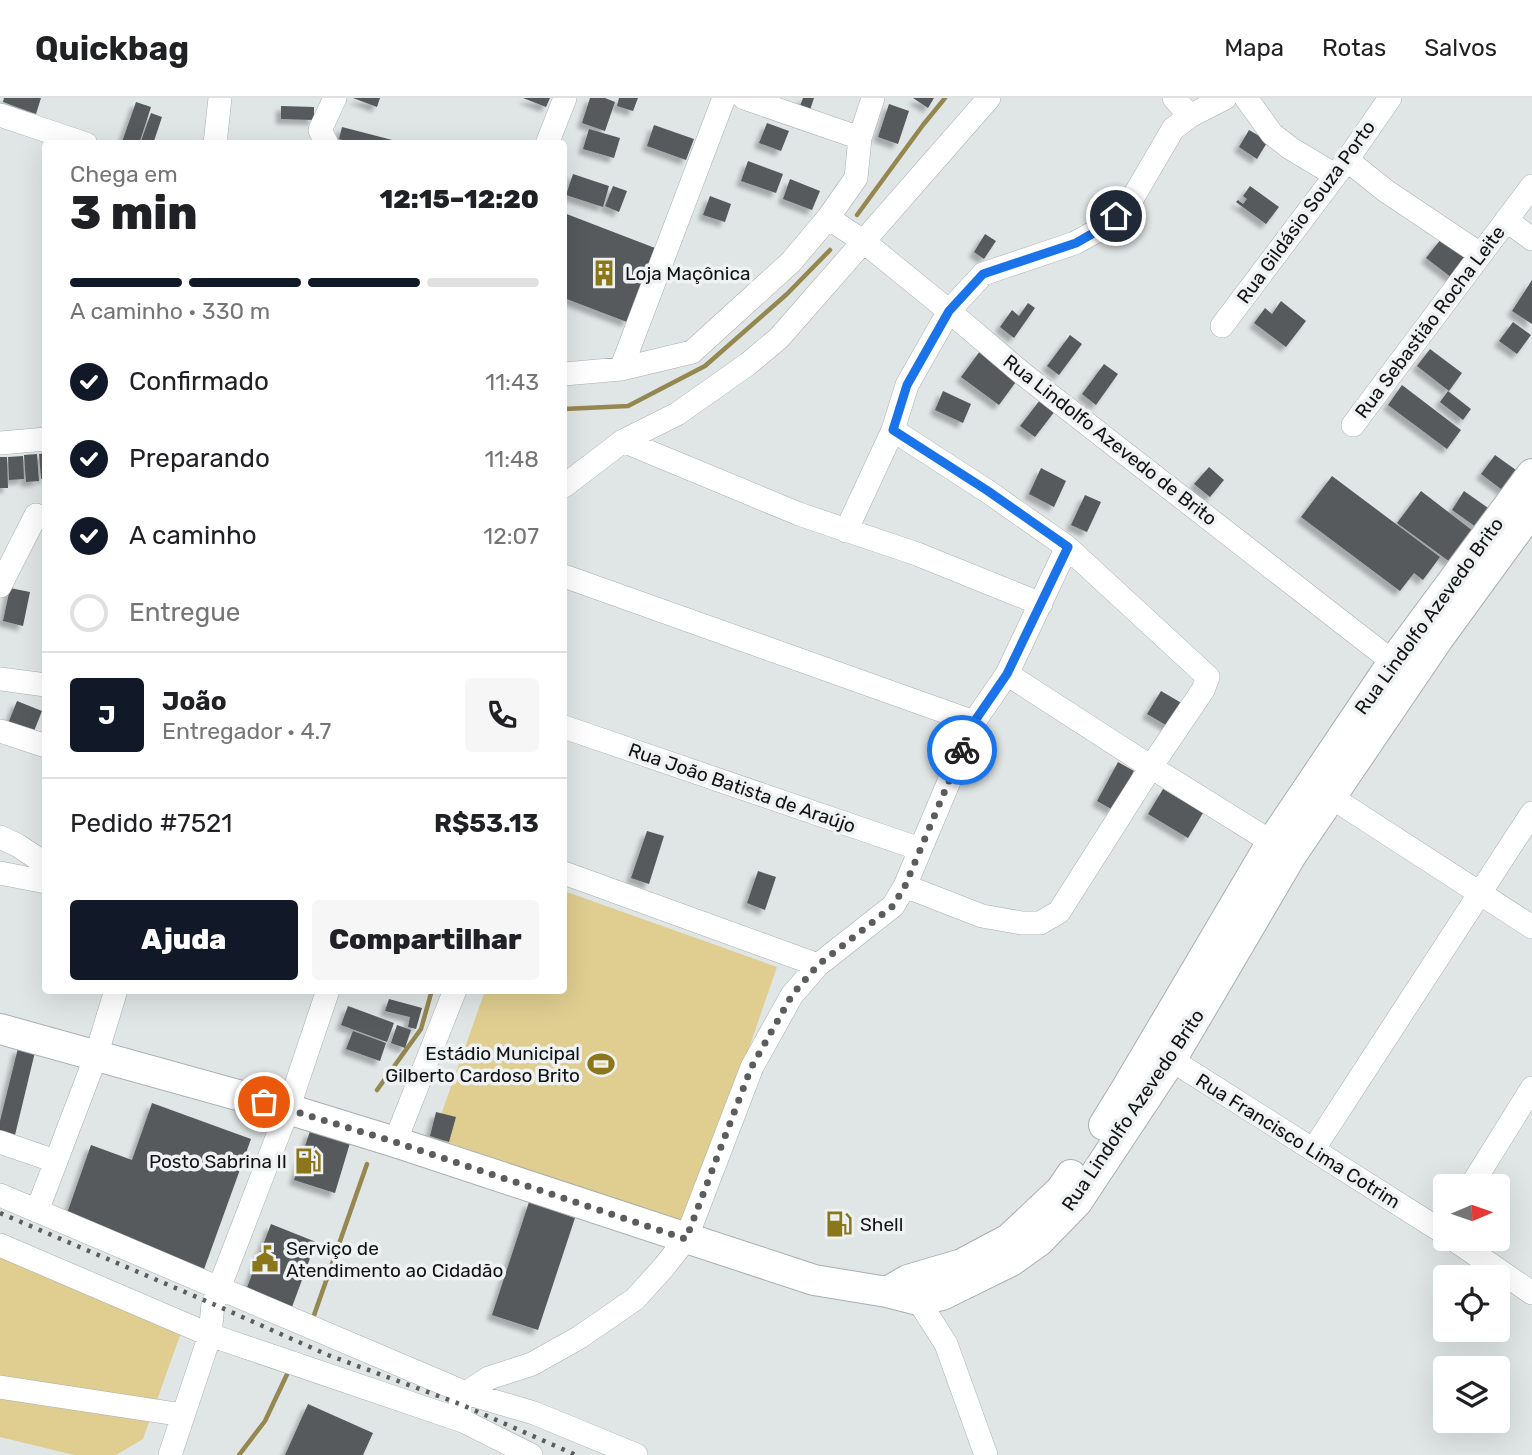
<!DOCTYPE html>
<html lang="pt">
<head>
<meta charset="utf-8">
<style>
	body { margin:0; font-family:Rubik,sans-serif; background:#f6f6f6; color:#202124; height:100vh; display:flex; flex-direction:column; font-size:26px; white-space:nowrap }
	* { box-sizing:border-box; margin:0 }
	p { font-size:23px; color:#757577 }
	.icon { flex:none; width:38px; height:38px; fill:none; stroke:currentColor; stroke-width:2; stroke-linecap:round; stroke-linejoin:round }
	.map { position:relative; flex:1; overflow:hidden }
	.drawer { position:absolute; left:42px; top:42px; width:525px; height:854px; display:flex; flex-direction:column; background:#fff; border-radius:7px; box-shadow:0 7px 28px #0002 }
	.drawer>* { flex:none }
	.needle { width:46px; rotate:88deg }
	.fabs { position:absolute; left:1433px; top:1076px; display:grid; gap:14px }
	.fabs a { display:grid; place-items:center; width:77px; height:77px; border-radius:7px; background:#fff; box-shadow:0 7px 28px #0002; font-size:35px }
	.pin { position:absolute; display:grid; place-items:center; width:60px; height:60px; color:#fff; margin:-30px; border:4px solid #fff; border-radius:50%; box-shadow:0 2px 7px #0007 }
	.courier { position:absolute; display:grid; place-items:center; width:70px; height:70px; margin:-35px; border:5px solid #1a73e8; border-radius:50%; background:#fff; color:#222; box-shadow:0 2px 9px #0007 }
	.overview em { font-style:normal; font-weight:800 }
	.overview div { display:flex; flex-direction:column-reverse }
	.overview { display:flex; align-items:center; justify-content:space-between; height:119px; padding:0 28px }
	h1 { font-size:46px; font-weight:800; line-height:52px }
	.bar { display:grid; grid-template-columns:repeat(4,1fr); gap:10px 7px; align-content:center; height:84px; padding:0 28px }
	.bar i { height:9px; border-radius:5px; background:#e0e0e0 }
	.bar .on { background:#111827 }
	.bar p { grid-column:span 4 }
	.line { display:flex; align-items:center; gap:18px; padding:0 28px; border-top:2px solid #e0e0e0 }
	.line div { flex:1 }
	.round { display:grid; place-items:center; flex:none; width:74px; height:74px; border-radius:7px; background:#f6f6f6 }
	ol { padding:0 28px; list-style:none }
	li { display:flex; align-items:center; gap:21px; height:77px }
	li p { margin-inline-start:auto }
	li .icon { padding:7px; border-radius:50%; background:#111827; color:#fff; stroke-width:4 }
	li:last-child { color:#757577 }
	li i { width:38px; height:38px; border:4px solid #e0e0e0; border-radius:50% }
	.button { display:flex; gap:14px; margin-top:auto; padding:14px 28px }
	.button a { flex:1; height:80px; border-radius:7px; background:#111827; color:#fff; font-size:28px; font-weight:800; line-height:80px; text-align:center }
	.button a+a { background:#f6f6f6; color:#202124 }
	header { display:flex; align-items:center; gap:42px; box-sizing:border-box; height:98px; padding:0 35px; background:#fff; border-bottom:2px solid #e0e0e0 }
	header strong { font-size:33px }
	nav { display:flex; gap:38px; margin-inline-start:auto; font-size:24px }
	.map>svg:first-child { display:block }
	.green { fill:#dfce90 }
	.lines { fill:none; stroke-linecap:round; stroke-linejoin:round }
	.stream { stroke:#958750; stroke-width:4.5 }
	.building { fill:#565a5b; filter:url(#shadow) }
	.minor-casing { stroke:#aaaeaf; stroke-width:24 }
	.major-casing { stroke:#aaaeaf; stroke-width:32 }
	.minor { stroke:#fff; stroke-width:23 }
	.major { stroke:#fff; stroke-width:30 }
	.rail { stroke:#5a5c5d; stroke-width:4.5; stroke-dasharray:3.5 7; stroke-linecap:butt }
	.done { stroke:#5a5c5e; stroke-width:7; stroke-dasharray:0 12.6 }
	.route { stroke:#1a73e8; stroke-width:9 }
	.labels { text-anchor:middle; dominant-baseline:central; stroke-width:7; stroke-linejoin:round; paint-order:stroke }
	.street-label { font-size:19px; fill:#121314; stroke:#eef2f3 }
	.poi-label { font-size:19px; fill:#121314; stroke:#eef2f3; text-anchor:start }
</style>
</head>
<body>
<header>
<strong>Quickbag</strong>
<nav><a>Mapa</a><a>Rotas</a><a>Salvos</a></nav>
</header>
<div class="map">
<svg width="1532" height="1357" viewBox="0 0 1532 1357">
	<defs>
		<filter id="shadow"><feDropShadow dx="-5" dy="5" stdDeviation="2" flood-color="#0004"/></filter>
	</defs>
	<rect width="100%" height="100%" fill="#e0e5e6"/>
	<!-- green -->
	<path class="green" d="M564 793 777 869 687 1129 433 1039 485 893 564 892Z
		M0 1155 182 1232 143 1341 116 1357H74L0 1339Z"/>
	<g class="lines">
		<!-- stream -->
		<path class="stream" d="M857 117 923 27 945 0
			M564 311 628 308 705 268 787 196 830 152
			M377 992 421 931 432 892
			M312 1223 367 1066
			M239 1357 265 1323 290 1270"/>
	</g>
	<!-- building -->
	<path class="building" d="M4 0H41L36 16 3 4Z
		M353 0H380L377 9Z
		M523 0H550L546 9Z
		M590 0H605L615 4 605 33 582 25Z
		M619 0H638L633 13 617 8Z
		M803 0H814L810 12 800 8Z
		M913 0H934L928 10Z
		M136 4 151 9 139 46H126L122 44Z
		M889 6 909 13 898 46 878 39Z
		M281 8 314 9V22L281 21Z
		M151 15 162 19 153 46H140Z
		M767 25 789 33 781 53 759 45Z
		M654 27 694 41 686 62 647 48Z
		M342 29 404 45V46H357L339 41Z
		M589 31 620 40 614 60 583 51Z
		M1249 32 1268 43 1257 61 1239 49Z
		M748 63 783 76 776 95 741 83Z
		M573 76 609 88 603 109 566 97Z
		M790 81 820 93 812 112 783 101Z
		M613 88 627 93 619 114 605 108Z
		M1250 88 1279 109 1266 126 1236 104 1238 102 1243 106 1247 101 1243 98Z
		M710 98 731 106 725 124 703 117Z
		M564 115 655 150 627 224 564 200Z
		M985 136 996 143 984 161 974 154Z
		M1441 141 1470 164 1456 183 1426 160Z
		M1532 182V226L1512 213Z
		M1281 203 1306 223 1286 249 1254 225 1265 210 1272 216Z
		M1028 205 1035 210 1014 240 1000 229 1012 212 1019 218Z
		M1513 224 1531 237 1517 256 1499 243Z
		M1070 237 1082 246 1059 277 1047 268Z
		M1430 251 1462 275 1449 293 1417 268Z
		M980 253 1018 281 999 307 961 279Z
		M1104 266 1118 276 1096 307 1082 296Z
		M1402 287 1461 332 1447 351 1388 307Z
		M943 293 971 306 963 325 935 312Z
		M1448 293 1471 311 1463 322 1440 304Z
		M1040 302 1055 313 1035 339 1020 328Z
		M46 355V380L41 381 39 356Z
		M37 356 39 383 26 384 24 357Z
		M1495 357 1523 377 1509 397 1481 376Z
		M23 358 24 381 9 382 8 359Z
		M0 359H7L8 390H0Z
		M1209 369 1224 382 1210 399 1194 386Z
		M1041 370 1066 383 1054 409 1029 396Z
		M1332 378 1440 459 1423 482 1414 475 1400 493 1301 419Z
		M1421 393 1473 433 1450 464 1397 425Z
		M1464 393 1491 412 1479 431 1452 412Z
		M1085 397 1101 404 1087 434 1071 427Z
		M10 490 30 494 23 528 3 523Z
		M1161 593 1185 607 1171 630 1147 616Z
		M17 603 42 613 32 638 7 628Z
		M1118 664 1134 673 1113 712 1097 703Z
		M1163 691 1203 715 1188 740 1148 716Z
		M647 733 664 738 649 786 631 780Z
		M758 773 776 779 765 812 747 805Z
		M389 901 422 910 416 931 408 929 410 919 385 913Z
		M348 908 394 925 387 944 341 927Z
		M397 927 411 932 405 950 391 945Z
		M353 933 386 945 380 963 346 951Z
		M18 950 35 954 15 1037 0 1033V1023Z
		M152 1005 251 1041 203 1174 64 1124 91 1047 132 1062Z
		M436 1014 456 1019 449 1044 430 1038Z
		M310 1033 350 1045 335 1095 294 1082Z
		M529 1104 575 1120 538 1232 492 1217Z
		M271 1126 316 1144 289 1217 243 1200Z
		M308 1306 373 1335 363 1357H285Z"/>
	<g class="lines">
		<!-- minor casing -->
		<g class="minor-casing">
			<path id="minor" d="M744 0 860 40
				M1174 0 1190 18
				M1246 0 1272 36 1290 50 1335 77
				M0 17 86 46
				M215 46 220 0
				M327 46 320 32 335 0
				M547 46 565 0
				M1347 62 1386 93 1480 156
				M828 120 863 143 949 213 1023 276 1393 564
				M1506 122 1532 141
				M1222 228 1347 62 1390 0
				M621 271 724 0
				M564 276 621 271 692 254 791 164 828 120 856 80 860 40 873 0
				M1353 327 1532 88
				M893 332 987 393 1067 449 1208 579 1203 592 1151 669 1059 814 1040 825H1022L982 818 905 788
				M623 343 799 416 917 456 1041 506
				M0 345 46 341
				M564 388 623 343 677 316 748 266 779 240 989 0
				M846 433 893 332 907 287 949 213 983 176 1075 145 1104 129 1128 108 1173 31 1190 18 1225 0
				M564 478 974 624
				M0 488 36 417
				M1007 576 1151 669 1286 753
				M0 581 46 587
				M564 629 920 751
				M0 633 46 648
				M1331 699 1532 829
				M0 739 17 747 46 766
				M0 775 46 784
				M564 775 818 867
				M1159 954 1446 1136
				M0 1044 55 1063
				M395 1044 455 892
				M1313 1052 1532 715
				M1471 1088 1532 990
				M0 1097 466 1295 534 1315 636 1357
				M37 1113 96 958 116 892
				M1453 1141 1532 1195
				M0 1147 210 1237 463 1323 531 1357
				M911 1188 918 1202 946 1246 986 1357
				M0 1289 183 1317
				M463 1323 460 1316V1306L466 1295 489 1280 532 1266 580 1239 635 1201 664 1169 686 1141 752 969 792 897 818 867 893 808 905 788 974 624 1007 576 1067 449
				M170 1357 210 1237 213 1206 288 1011 328 892"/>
		</g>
		<!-- major casing -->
		<g class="major-casing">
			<path id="major" d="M0 931 288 1011 395 1044 814 1182 887 1194 918 1202 942 1197 1011 1163 1039 1143 1077 1104 1171 962 1292 756 1438 541 1532 412
				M1104 1027 1125 993 1272 744 1393 564 1532 376
				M887 1194 908 1182 962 1166 1009 1141 1061 1092 1071 1077"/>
		</g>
		<!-- minor -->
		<use href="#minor" class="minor"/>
		<!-- major -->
		<use href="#major" class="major"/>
		<!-- rail -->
		<path class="rail" d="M0 1115 213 1206 328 1257 460 1306 576 1357"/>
	</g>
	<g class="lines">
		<!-- done -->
		<path class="done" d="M264 1004 395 1044 686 1141 751 970 792 897 818 867 893 808 905 788 962 652"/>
		<!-- route -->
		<path class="route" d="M962 652 974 624 1007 576 1068 449 988 393 893 332 907 287 949 213 983 176 1076 145 1104 129 1116 118"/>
	</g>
	<!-- icons -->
	<defs>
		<g id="building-bare" transform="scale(2.1)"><path d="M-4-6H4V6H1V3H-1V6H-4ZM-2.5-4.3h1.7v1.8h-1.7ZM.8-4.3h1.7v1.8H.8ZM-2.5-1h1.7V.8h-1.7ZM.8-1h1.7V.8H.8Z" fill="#8b761a" stroke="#eef2f3" stroke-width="2.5" paint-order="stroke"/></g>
		<g id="stadium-bare" transform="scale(2.1)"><path d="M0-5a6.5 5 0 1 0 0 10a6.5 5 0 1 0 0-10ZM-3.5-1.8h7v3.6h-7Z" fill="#8b761a" stroke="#eef2f3" stroke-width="2.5" paint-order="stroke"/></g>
		<g id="fuel-bare" transform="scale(2.1)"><path d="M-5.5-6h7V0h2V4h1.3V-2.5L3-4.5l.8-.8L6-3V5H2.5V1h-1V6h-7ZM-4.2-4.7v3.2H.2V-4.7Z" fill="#8b761a" stroke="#eef2f3" stroke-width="2.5" paint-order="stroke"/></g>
		<g id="civic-bare" transform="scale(2.1)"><path d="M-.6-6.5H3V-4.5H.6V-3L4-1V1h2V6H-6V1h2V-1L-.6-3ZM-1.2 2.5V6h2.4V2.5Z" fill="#8b761a" stroke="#eef2f3" stroke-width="2.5" paint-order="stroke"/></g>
	</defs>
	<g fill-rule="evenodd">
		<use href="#building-bare" x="604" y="175"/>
		<use href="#stadium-bare" x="601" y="966"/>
		<use href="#fuel-bare" x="308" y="1063"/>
		<use href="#fuel-bare" x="839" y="1126"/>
		<use href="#civic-bare" x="265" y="1161"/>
	</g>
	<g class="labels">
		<!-- street labels -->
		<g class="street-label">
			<text transform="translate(1306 114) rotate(-54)">Rua Gildásio Souza Porto</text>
			<text transform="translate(1430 224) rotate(-53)">Rua Sebastião Rocha Leite</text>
			<text transform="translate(1110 342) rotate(38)">Rua Lindolfo Azevedo de Brito</text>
			<text transform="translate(1429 518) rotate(-54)">Rua Lindolfo Azevedo Brito</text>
			<text transform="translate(742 690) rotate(19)">Rua João Batista de Araújo</text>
			<text transform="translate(1133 1012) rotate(-56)">Rua Lindolfo Azevedo Brito</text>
			<text transform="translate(1298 1043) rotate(32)">Rua Francisco Lima Cotrim</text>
		</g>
		<!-- poi labels -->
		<g class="poi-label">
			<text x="625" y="175">Loja Maçônica</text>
			<text x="580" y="955" text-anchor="end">Estádio Municipal<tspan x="580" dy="22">Gilberto Cardoso Brito</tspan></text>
			<text x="287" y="1063" text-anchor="end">Posto Sabrina II</text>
			<text x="860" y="1126">Shell</text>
			<text x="286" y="1150">Serviço de<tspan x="286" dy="22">Atendimento ao Cidadão</tspan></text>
		</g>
	</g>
</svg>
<div class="fabs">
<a><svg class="needle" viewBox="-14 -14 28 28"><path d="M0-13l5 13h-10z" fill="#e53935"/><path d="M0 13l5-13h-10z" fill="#757577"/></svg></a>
<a><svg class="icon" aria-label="locate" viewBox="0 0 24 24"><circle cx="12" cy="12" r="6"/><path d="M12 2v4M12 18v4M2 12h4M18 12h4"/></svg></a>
<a><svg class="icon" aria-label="layers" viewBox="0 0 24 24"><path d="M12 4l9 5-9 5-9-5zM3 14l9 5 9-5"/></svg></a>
</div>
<div class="pin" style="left:264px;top:1004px;background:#ea580c"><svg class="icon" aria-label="bag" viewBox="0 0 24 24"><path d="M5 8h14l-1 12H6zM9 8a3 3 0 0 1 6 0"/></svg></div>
<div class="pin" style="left:1116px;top:118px;background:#1f2937"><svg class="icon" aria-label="home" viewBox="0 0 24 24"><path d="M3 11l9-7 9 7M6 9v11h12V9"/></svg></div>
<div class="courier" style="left:962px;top:652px"><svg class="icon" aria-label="bike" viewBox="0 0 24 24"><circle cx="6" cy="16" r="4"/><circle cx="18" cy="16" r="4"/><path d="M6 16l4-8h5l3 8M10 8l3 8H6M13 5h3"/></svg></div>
<section class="drawer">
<div class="overview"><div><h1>3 min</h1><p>Chega em</p></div><em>12:15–12:20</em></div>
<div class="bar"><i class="on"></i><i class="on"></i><i class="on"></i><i></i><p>A caminho · 330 m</p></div>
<ol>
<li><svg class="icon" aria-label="check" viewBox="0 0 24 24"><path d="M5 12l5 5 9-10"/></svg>Confirmado<p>11:43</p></li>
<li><svg class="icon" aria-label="check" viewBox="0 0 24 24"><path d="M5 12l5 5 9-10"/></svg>Preparando<p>11:48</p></li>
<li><svg class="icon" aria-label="check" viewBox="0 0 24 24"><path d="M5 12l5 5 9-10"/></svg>A caminho<p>12:07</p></li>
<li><i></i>Entregue</li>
</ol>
<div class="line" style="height:126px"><b class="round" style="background:#111827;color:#fff">J</b><div><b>João</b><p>Entregador · 4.7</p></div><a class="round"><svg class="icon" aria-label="phone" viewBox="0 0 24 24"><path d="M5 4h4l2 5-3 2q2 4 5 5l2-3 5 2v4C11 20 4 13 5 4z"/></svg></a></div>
<div class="line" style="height:91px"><div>Pedido #7521</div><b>R$53.13</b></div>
<div class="button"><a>Ajuda</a><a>Compartilhar</a></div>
</section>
</div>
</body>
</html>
